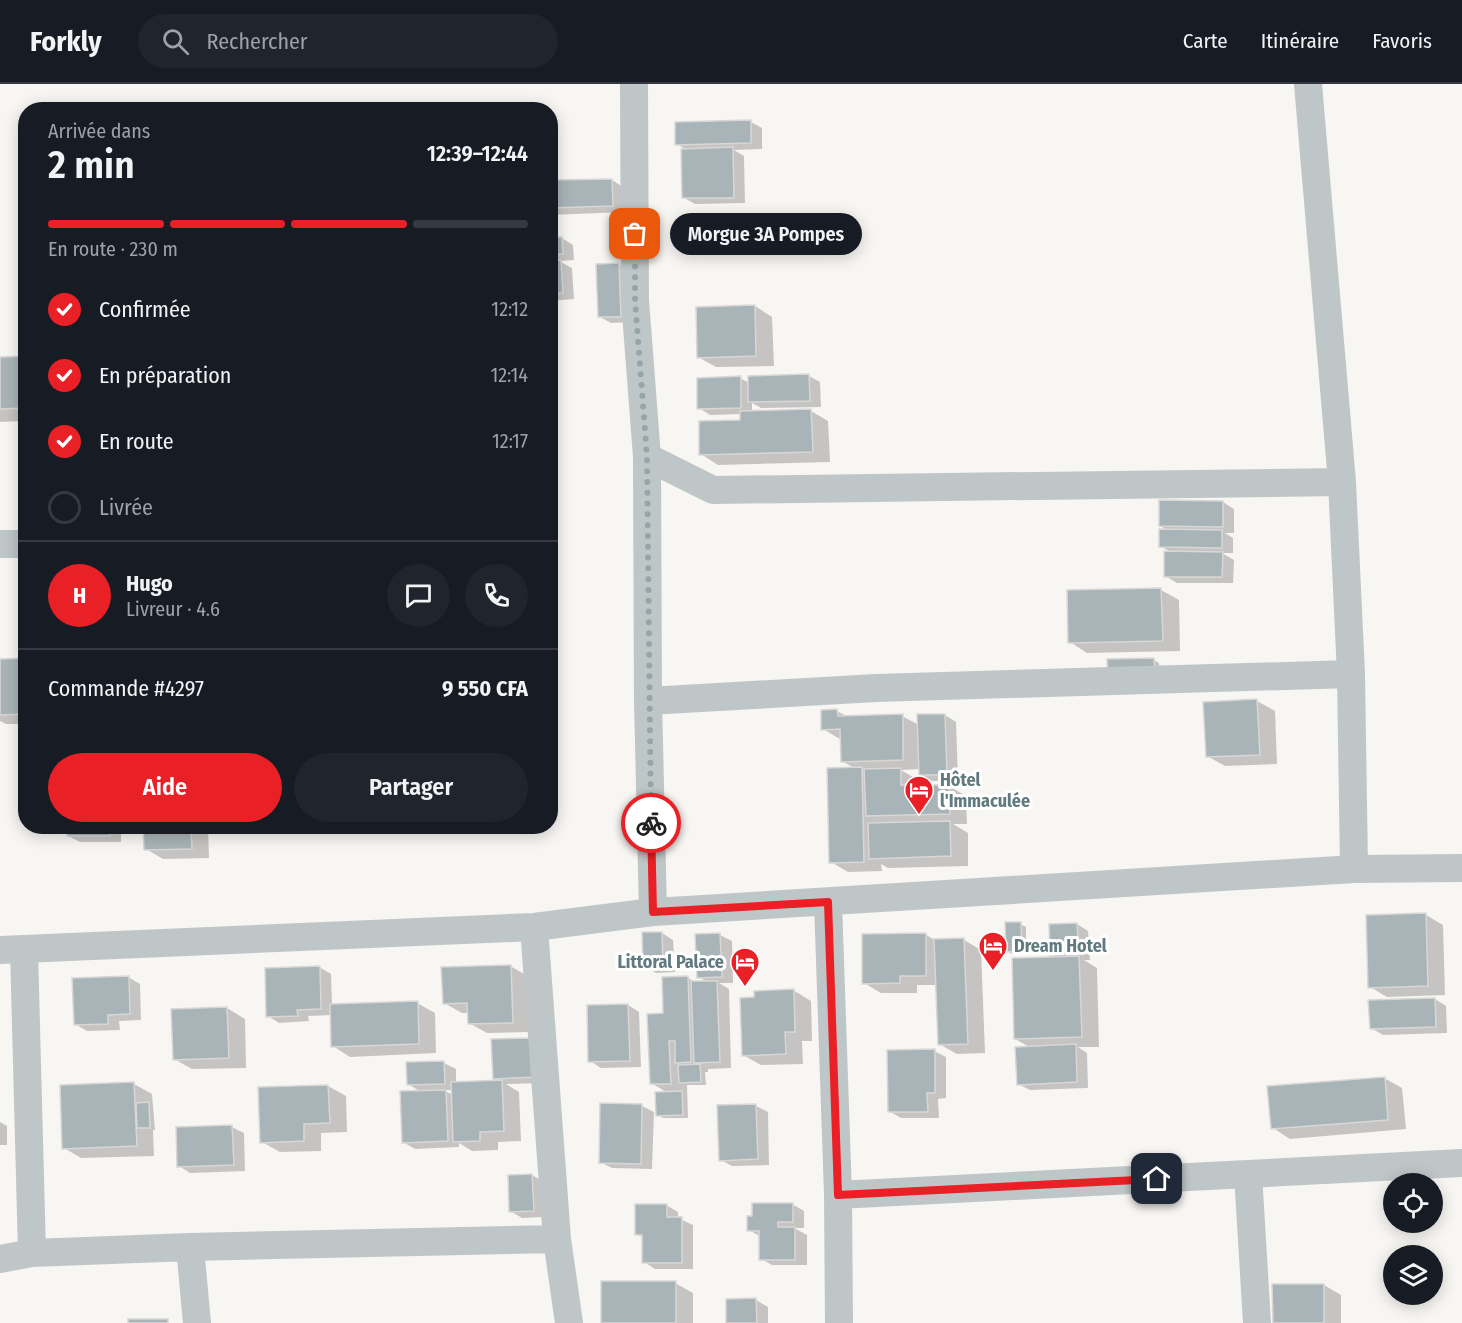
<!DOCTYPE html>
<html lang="fr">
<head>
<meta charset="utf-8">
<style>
	body { margin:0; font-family:"Fira Sans Condensed",sans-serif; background:#20242c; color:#f1f3f6; height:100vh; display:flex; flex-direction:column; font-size:22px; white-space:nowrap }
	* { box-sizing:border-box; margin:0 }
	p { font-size:20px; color:#9ea1a6 }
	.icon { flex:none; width:33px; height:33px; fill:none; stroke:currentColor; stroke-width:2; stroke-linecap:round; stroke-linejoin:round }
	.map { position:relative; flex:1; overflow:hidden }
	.side { position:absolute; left:18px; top:18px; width:540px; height:732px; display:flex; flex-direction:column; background:#171b24; border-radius:24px; box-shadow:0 3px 15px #0003 }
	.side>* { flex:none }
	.controls { position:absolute; left:1383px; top:1089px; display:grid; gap:12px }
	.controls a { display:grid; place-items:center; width:60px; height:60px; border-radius:50%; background:#171b24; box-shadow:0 3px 15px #0003; font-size:30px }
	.pin { position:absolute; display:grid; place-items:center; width:51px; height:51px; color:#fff; margin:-26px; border-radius:12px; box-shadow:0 3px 9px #0006 }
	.courier { position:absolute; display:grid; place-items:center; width:60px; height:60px; margin:-30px; border:4px solid #e92025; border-radius:50%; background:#fff; color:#222; box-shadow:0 2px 8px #0007 }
	.bubble { position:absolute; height:42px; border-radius:21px; background:#171b24; box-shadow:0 3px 15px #0003; font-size:20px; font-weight:600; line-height:42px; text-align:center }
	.headline em { font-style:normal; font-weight:600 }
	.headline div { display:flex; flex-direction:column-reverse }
	.headline { display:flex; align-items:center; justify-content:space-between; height:102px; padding:0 30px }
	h1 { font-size:39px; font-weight:600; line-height:45px }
	.bar { display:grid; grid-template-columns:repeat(4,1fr); gap:9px 6px; align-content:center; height:72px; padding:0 30px }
	.bar i { height:8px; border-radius:4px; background:#363941 }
	.bar .current { background:#e92025 }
	.bar p { grid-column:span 4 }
	.line { display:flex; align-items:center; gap:15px; padding:0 30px; border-top:2px solid #363941 }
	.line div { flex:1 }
	.round { display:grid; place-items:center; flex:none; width:63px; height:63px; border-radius:32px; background:#20242c }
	ol { padding:0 30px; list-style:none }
	li { display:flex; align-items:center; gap:18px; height:66px }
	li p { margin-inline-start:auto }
	li .icon { padding:6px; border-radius:50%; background:#e92025; color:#fff; stroke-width:4 }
	li:last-child { color:#9ea1a6 }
	li i { width:33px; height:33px; border:3px solid #363941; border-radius:50% }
	.action { display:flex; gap:12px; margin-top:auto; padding:12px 30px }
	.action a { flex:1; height:69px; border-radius:36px; background:#e92025; color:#fff; font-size:24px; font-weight:600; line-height:69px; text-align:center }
	.action a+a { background:#20242c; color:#f1f3f6 }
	header { display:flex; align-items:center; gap:36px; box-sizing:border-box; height:84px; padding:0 30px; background:#171b24; border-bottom:2px solid #363941 }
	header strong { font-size:28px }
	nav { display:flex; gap:33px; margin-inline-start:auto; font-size:21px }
	.search { width:420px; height:54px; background:#20242c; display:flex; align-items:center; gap:15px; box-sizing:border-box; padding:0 21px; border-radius:33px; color:#9ea1a6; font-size:22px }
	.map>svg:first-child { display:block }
	.shadow { fill:#0003; fill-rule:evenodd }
	.building { fill:#a8b4b7; stroke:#d8d7d6; stroke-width:1.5 }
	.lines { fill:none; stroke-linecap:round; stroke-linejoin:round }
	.street { stroke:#bfc6c8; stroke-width:28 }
	.done { stroke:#95a5a8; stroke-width:6; stroke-dasharray:0 10.8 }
	.route { stroke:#e92025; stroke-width:8 }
	.labels { text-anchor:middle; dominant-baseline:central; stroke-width:6; stroke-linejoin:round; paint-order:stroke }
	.poi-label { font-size:18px; font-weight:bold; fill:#607a7f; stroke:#fff; text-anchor:start }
</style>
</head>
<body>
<header>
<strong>Forkly</strong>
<div class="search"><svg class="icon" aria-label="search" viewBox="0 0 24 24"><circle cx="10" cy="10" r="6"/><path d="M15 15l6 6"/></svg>Rechercher</div>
<nav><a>Carte</a><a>Itinéraire</a><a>Favoris</a></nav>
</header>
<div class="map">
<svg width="1462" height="1239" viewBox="0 0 1462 1239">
	<rect width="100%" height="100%" fill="#f7f6f3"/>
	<!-- shadow -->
	<path class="shadow" d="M751 38 762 44V65L734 66 744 72 745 119 695 120 684 114 687 66 677 60Z
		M612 96 623 103 624 128 550 131V98Z
		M562 154 573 161 574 176 559 177 572 184 574 215 550 217V155Z
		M618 180 630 187 632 238 611 239 600 233Z
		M755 222 772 233 774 282 716 283 698 273Z
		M26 273V337L0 338V274Z
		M809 292 820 298 821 323 761 324 752 319V328L811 327 828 337 830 378 718 381 701 370 741 338V330L710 331 699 324 740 294 749 299Z
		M1223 418 1234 425V449H1225L1233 454V469H1222L1234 476 1233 499H1177L1165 492 1173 469 1160 462 1169 447 1160 442Z
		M1161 506 1179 516 1180 567 1087 569 1070 558Z
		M26 575V640H6L0 637V576Z
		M1154 576 1159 579 1160 591 1109 577Z
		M1257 617 1275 627 1277 680 1225 682 1207 672Z
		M837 627 848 633 902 632 919 641 945 631 956 638 958 697H932L920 691V685L901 686 918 696V703L949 702 966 712 967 740H953L968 749V782L888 784 881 780 882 787 848 788 831 778 856 685 842 677 840 655 823 645Z
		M68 742H121V758H80L68 752Z
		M145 742H208L209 774 163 775 146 765Z
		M1426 831 1443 841 1445 911 1387 913 1370 903Z
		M1020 840 1026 843V870H1012L1007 867Z
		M1077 840 1088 847 1090 876H1084L1097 884 1099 963H1078L1087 969 1088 1004 1030 1006 1018 1000 1031 964 1015 955 1059 874 1052 870Z
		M662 849 673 856 675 888 656 889 644 882Z
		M925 850 936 857 964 856 981 866 985 969 957 970 939 960 937 901H917V909H881L864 899Z
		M720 851 732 857 733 899H719L729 905 731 984 708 985V988H705L706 1001H687L688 1034H663L658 1031 668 1009 651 999 665 931 687 893 696 899 708 898 698 893Z
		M510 882 528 892 530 948 487 949 469 939V929H462L444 919Z
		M319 883 331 890 332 921 417 919 435 929 436 969 350 973 333 962 332 931 308 932 309 937 279 939 268 932Z
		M128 893 140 900 141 936 119 937 120 946 87 947 75 940Z
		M793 906 811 917 812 957H802L803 980 761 981 743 971 756 915Z
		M1435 915 1446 922 1447 949 1383 951 1371 944Z
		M628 921 639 928 641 983 601 984 590 977Z
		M227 924 245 935 246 984 192 985 174 975Z
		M493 957 546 999 506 1000 519 1008 521 1057 498 1058V1066L472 1067 459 1059V1063L415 1065 403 1058 421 1008 408 1000 444 979 456 985V999L501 998 494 994ZM443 1006H452L453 1011Z
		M934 967 946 973V1014L938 1015 939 1034H901L889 1027Z
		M1384 994 1402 1004 1406 1045 1290 1055 1273 1044Z
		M134 1000 152 1010 155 1046H153L154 1072 81 1074 64 1064Z
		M328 1002 346 1012 347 1048 321 1049V1067L280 1068 262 1058Z
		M602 1021 642 1022 654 1028 652 1085 612 1084 600 1078Z
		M756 1022 768 1028 769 1081 732 1082 721 1076Z
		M0 1038 7 1042V1061H0Z
		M232 1043 244 1049 245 1087 190 1089 179 1082Z
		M532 1091 544 1098 545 1133 522 1134 510 1127Z
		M792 1120 804 1127V1144H794L807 1151V1181H772L761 1175V1153L749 1146Z
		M666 1121 678 1128V1134L693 1141V1185H655L644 1178V1154L636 1150Z
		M675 1199 693 1209V1239H603Z
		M1324 1201 1341 1211V1239H1274Z
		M756 1216 768 1223V1239H728Z"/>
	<!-- building -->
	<path class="building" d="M751 36V59L675 61V38Z
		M733 63 734 114H682L681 65Z
		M612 95 613 122 550 124V96Z
		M550 153H562L563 170 550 171Z
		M561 176 563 209 550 210V177Z
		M619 179 621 233H598L596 180Z
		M755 221 756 272 697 274 696 223Z
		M26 272V324L0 325V273Z
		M809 290 810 317 748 318V292Z
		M741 292V324L697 325V294Z
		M811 325 813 368 699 371V337L740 336V327Z
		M1159 416 1223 417V443L1159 442Z
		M1159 445 1222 446V464L1159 463Z
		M1164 467 1223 468 1222 493H1164Z
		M1161 504 1163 557 1068 559 1067 506Z
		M26 574V630L0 631V575Z
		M1154 574 1155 589 1108 590 1107 575Z
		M1257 615 1260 671 1206 673 1203 618Z
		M837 625 838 632 903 630V676L841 678 840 645 821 646V626Z
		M917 630H945L947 691H919Z
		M862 683 864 778 829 779 827 684Z
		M901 684V701H949L950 730 866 732 864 685Z
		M950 737 951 772 869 775 868 739Z
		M67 742H110V752H67Z
		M143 742H191L192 765 144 766Z
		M1426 829 1428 902 1368 904 1366 831Z
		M1005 838H1021L1022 867 1006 868Z
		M1077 839 1079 870 1050 871 1049 840Z
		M642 848H662L663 882 643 883Z
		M720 849 722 893 697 894 695 850Z
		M926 849V892H900V899L862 900V850Z
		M964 854 968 960 938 961 934 855Z
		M1079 872 1082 953 1014 955 1012 874Z
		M511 881 513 939 468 940 467 919 443 920 441 883Z
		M320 882 321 925 297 926 298 932 266 933 265 884Z
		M129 892 130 930 108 931V940L74 941 72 894Z
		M688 892 691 978 675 979V957H669L671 1000H650L647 930 663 929 662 893Z
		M691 897H717L720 978 694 979Z
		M794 905 795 948H785L786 970 742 972 740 914 754 913V907Z
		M1435 914 1436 943 1370 945 1368 916Z
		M418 917 419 960 331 963 330 920Z
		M628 920 630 977 588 978 587 921Z
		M227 923 229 974 173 976 171 925Z
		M533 954 535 993 493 995 491 955Z
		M1076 960 1077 998 1017 1001 1015 963Z
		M935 965V1009H927L928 1028H888L887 966Z
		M444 977 445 1000 407 1001 406 978Z
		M700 980 701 998 679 999 678 981Z
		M1385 993 1388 1036 1271 1045 1267 1002Z
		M502 996 504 1047 480 1048V1057L453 1058 451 998Z
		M134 998 137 1062 62 1065 60 1001Z
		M328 1001 330 1039 304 1040V1057L260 1059 258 1003Z
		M446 1006 448 1057 402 1059 400 1007Z
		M682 1007 683 1031 656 1032 655 1008Z
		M149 1018 150 1044H137L136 1019Z
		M600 1019 642 1020 641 1080 599 1079Z
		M756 1020 758 1075 719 1077 717 1021Z
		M232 1041 234 1081 177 1083 176 1043Z
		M532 1090 534 1127 509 1128 508 1091Z
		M752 1119H793V1138H778V1143H795V1176H759V1147H747V1132H752Z
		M635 1120H667V1133H682V1179H642V1151H635Z
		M601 1197H676V1239H601Z
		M1272 1200H1324V1239H1273Z
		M756 1214 757 1239H726V1215Z
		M128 1235H168V1239H128Z"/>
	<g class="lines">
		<!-- street -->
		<path class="street" d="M634 0 635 216 647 373 648 617 653 828
			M1308 0 1342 398 1351 590 1354 785
			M647 373 713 406 1342 398
			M0 460H26
			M648 617 876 604 1351 590
			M828 818 838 1111 839 1239
			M534 843 557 1155 569 1239
			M0 866 534 843 653 828 1354 785 1462 784
			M24 866 32 1169
			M1248 1090 1257 1239
			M838 1111 1462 1079
			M190 1163 197 1239
			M0 1175 32 1169 190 1163 557 1155"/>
	</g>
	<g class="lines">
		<!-- done -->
		<path class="done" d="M635 150V216L647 373 651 739"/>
		<!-- route -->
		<path class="route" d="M651 739 653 828 828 818 838 1111 1157 1095"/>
	</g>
	<!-- icons -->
	<defs>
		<g id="hotel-pin" transform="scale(1.5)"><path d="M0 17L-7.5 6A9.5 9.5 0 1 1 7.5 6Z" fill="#e92025" stroke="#fff"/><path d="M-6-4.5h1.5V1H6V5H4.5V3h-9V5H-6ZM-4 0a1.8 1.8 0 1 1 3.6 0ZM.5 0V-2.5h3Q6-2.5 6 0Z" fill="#fff"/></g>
	</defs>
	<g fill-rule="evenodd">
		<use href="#hotel-pin" x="919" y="706"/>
		<use href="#hotel-pin" x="993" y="862"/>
		<use href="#hotel-pin" x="745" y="878"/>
	</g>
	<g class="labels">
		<!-- poi labels -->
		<g class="poi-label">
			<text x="940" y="696">Hôtel<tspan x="940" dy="21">l'Immaculée</tspan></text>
			<text x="1014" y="862">Dream Hotel</text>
			<text x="724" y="878" text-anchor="end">Littoral Palace</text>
		</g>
	</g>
</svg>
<div class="controls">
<a><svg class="icon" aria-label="locate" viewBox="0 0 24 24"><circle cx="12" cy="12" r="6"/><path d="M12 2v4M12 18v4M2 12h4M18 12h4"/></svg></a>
<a><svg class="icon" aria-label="layers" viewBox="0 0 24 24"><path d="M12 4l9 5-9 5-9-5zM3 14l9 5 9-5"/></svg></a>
</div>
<div class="pin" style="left:635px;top:150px;background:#ea580c"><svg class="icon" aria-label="bag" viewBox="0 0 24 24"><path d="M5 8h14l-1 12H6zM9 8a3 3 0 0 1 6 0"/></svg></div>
<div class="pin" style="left:1157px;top:1095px;background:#1f2937"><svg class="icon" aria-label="home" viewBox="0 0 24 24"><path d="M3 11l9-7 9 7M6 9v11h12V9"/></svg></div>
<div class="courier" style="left:651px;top:739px"><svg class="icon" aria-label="bike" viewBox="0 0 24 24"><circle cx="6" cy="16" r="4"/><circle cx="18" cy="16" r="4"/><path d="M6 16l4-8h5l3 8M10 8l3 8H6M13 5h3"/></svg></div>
<div class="bubble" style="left:670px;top:129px;width:192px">Morgue 3A Pompes</div>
<section class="side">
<div class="headline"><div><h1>2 min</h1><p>Arrivée dans</p></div><em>12:39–12:44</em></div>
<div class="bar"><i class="current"></i><i class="current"></i><i class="current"></i><i></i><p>En route · 230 m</p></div>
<ol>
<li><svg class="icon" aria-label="check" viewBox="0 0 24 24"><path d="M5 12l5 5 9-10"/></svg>Confirmée<p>12:12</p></li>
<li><svg class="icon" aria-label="check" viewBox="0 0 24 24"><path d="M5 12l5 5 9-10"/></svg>En préparation<p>12:14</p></li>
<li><svg class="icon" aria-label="check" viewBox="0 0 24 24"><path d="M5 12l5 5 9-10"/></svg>En route<p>12:17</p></li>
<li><i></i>Livrée</li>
</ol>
<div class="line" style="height:108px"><b class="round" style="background:#e92025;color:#fff">H</b><div><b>Hugo</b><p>Livreur · 4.6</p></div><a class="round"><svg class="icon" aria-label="chat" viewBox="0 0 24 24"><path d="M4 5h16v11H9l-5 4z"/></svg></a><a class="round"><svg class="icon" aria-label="phone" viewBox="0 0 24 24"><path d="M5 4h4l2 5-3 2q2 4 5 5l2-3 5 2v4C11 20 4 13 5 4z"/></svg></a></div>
<div class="line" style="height:78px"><div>Commande #4297</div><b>9 550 CFA</b></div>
<div class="action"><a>Aide</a><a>Partager</a></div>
</section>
</div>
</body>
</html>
